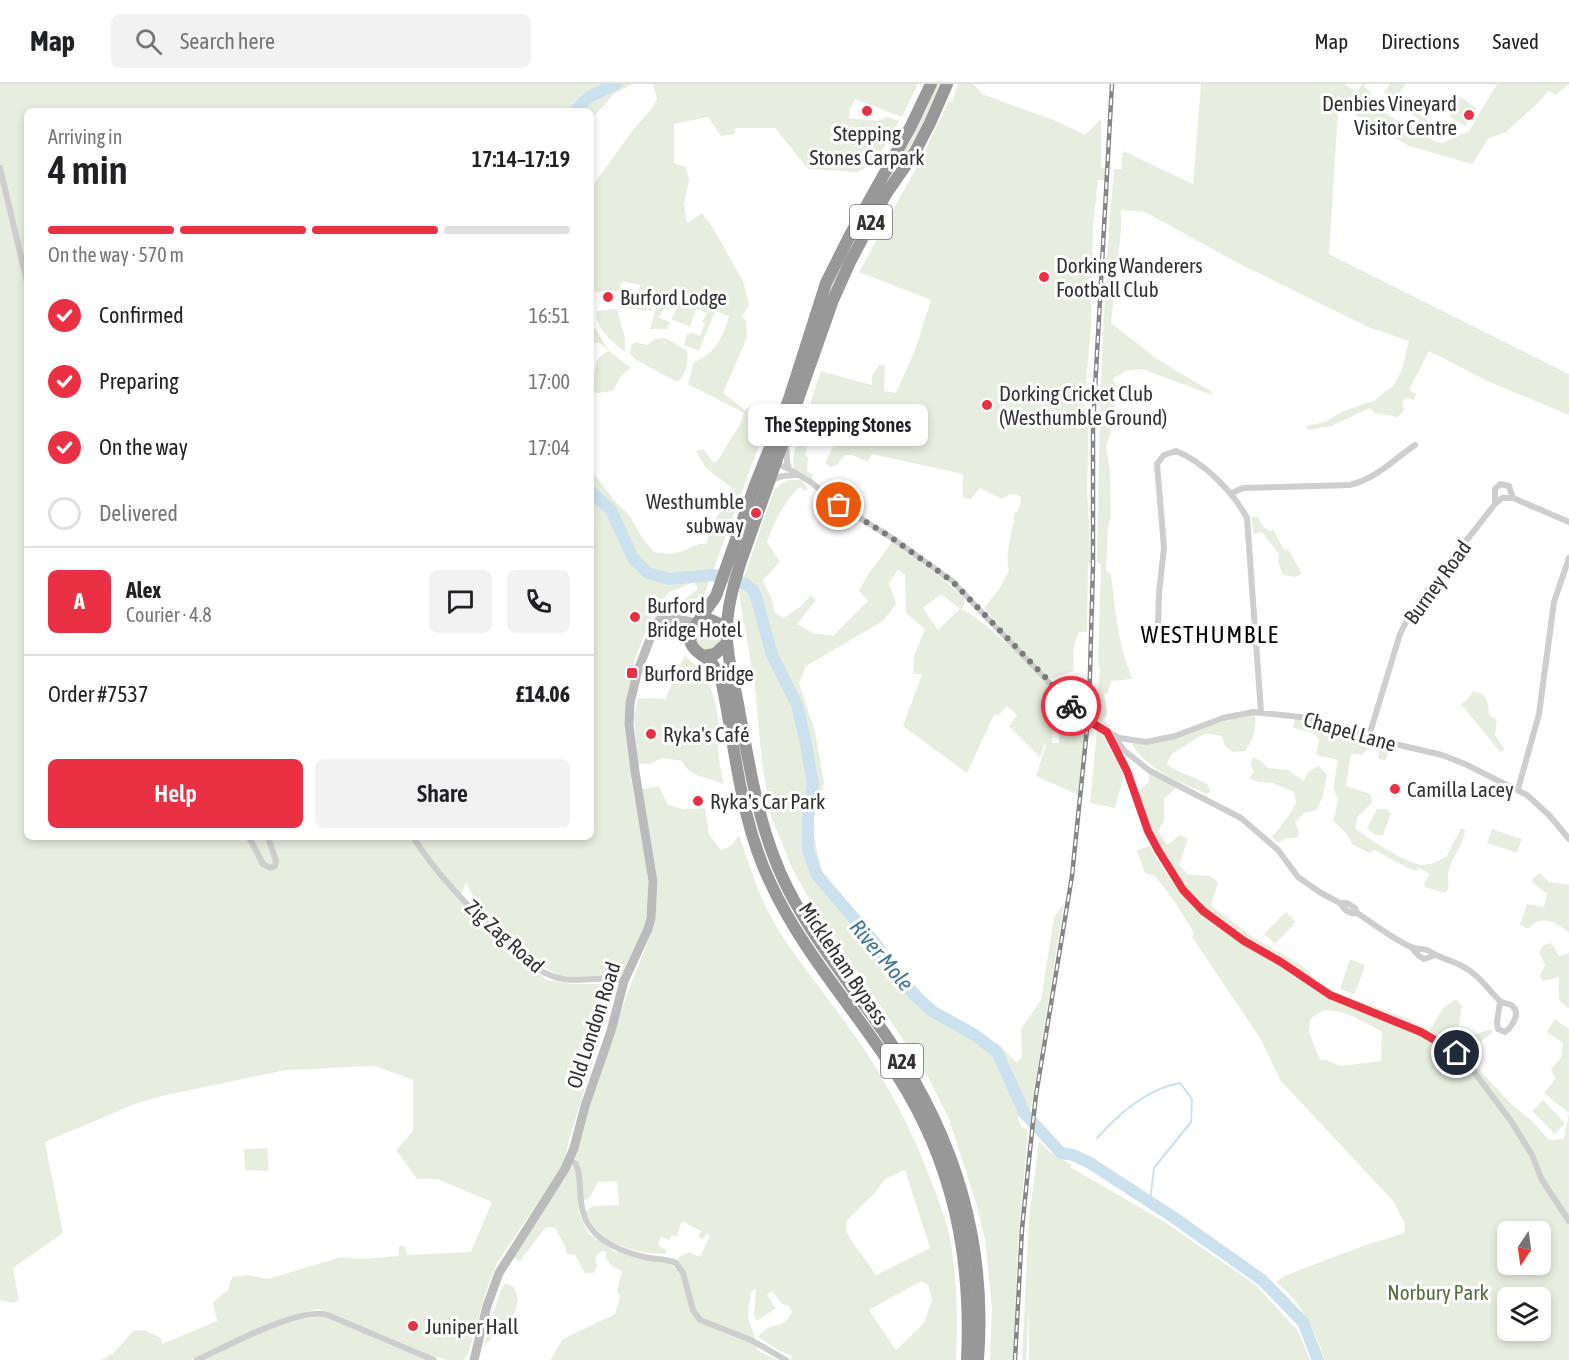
<!DOCTYPE html>
<html lang="en">
<head>
<meta charset="utf-8">
<style>
	body { margin:0; font-family:"Asap Condensed",sans-serif; background:#f2f2f2; color:#202124; height:100vh; display:flex; flex-direction:column; font-size:22px; white-space:nowrap }
	* { box-sizing:border-box; margin:0 }
	p { font-size:20px; color:#757577 }
	.icon { flex:none; width:33px; height:33px; fill:none; stroke:currentColor; stroke-width:2; stroke-linecap:round; stroke-linejoin:round }
	.map { position:relative; flex:1; overflow:hidden }
	.panel { position:absolute; left:24px; top:24px; width:570px; height:732px; display:flex; flex-direction:column; background:#fff; border-radius:9px; box-shadow:0 3px 9px #0003 }
	.panel>* { flex:none }
	.needle { width:39px; rotate:193deg }
	.tools { position:absolute; left:1497px; top:1137px; display:grid; gap:12px }
	.tools a { display:grid; place-items:center; width:54px; height:54px; border-radius:9px; background:#fff; box-shadow:0 3px 9px #0003; font-size:30px }
	.pin { position:absolute; display:grid; place-items:center; width:51px; height:51px; color:#fff; margin:-26px; border:3px solid #fff; border-radius:50%; box-shadow:0 2px 6px #0007 }
	.courier { position:absolute; display:grid; place-items:center; width:60px; height:60px; margin:-30px; border:4px solid #ea3144; border-radius:50%; background:#fff; color:#222; box-shadow:0 2px 8px #0007 }
	.bubble { position:absolute; height:42px; border-radius:9px; background:#fff; box-shadow:0 3px 9px #0003; font-size:20px; font-weight:600; line-height:42px; text-align:center }
	.head em { font-style:normal; font-weight:600 }
	.head div { display:flex; flex-direction:column-reverse }
	.head { display:flex; align-items:center; justify-content:space-between; height:102px; padding:0 24px }
	h1 { font-size:39px; font-weight:600; line-height:45px }
	.bar { display:grid; grid-template-columns:repeat(4,1fr); gap:9px 6px; align-content:center; height:72px; padding:0 24px }
	.bar i { height:8px; border-radius:4px; background:#e0e0e0 }
	.bar .selected { background:#ea3144 }
	.bar p { grid-column:span 4 }
	.line { display:flex; align-items:center; gap:15px; padding:0 24px; border-top:2px solid #e0e0e0 }
	.line div { flex:1 }
	.round { display:grid; place-items:center; flex:none; width:63px; height:63px; border-radius:9px; background:#f2f2f2 }
	ol { padding:0 24px; list-style:none }
	li { display:flex; align-items:center; gap:18px; height:66px }
	li p { margin-inline-start:auto }
	li .icon { padding:6px; border-radius:50%; background:#ea3144; color:#fff; stroke-width:4 }
	li:last-child { color:#757577 }
	li i { width:33px; height:33px; border:3px solid #e0e0e0; border-radius:50% }
	.primary-button { display:flex; gap:12px; margin-top:auto; padding:12px 24px }
	.primary-button a { flex:1; height:69px; border-radius:9px; background:#ea3144; color:#fff; font-size:24px; font-weight:600; line-height:69px; text-align:center }
	.primary-button a+a { background:#f2f2f2; color:#202124 }
	header { display:flex; align-items:center; gap:36px; box-sizing:border-box; height:84px; padding:0 30px; background:#fff; border-bottom:2px solid #e0e0e0 }
	header strong { font-size:28px }
	nav { display:flex; gap:33px; margin-inline-start:auto; font-size:21px }
	.search { width:420px; height:54px; background:#f2f2f2; display:flex; align-items:center; gap:15px; box-sizing:border-box; padding:0 21px; border-radius:9px; color:#757577; font-size:22px }
	.map>svg:first-child { display:block }
	.green { fill:#e8eedf; fill-rule:evenodd }
	.lines { fill:none; stroke-linecap:round; stroke-linejoin:round }
	.stream { stroke:#cbe1ee; stroke-width:2 }
	.river { stroke:#cbe1ee; stroke-width:12 }
	.street { stroke:#cecece; stroke-width:6 }
	.secondary { stroke:#bbb; stroke-width:9 }
	.highway { stroke:#989898; stroke-width:12 }
	.rail-casing { stroke:#868686; stroke-width:4.5 }
	.rail { stroke:#fff; stroke-width:2; stroke-dasharray:7; stroke-linecap:butt }
	.street-bridge { stroke:#cecece; stroke-width:6 }
	.done { stroke:#797979; stroke-width:6; stroke-dasharray:0 10.8 }
	.route { stroke:#ea3144; stroke-width:8 }
	.poi-dot { fill:#ea3144; stroke:#fff; stroke-width:2 }
	.labels { text-anchor:middle; dominant-baseline:central; stroke-width:6; stroke-linejoin:round; paint-order:stroke }
	.shield { fill:#fff; stroke:#6f6f6f; stroke-width:1.5 }
	.shield-label { font-size:20px; font-weight:bold; fill:#313131 }
	.poi-label { font-size:21px; fill:#313131; stroke:#fff; text-anchor:start }
	.street-label { font-size:21px; fill:#313131; stroke:#fff }
	.park-label { font-size:21px; fill:#556f3c; stroke:#fff }
	.water-label { font-size:22px; font-style:italic; fill:#3c7696; stroke:#fff }
	.quarter-label { font-size:24px; letter-spacing:1.5px; fill:#000; stroke:#fff }
</style>
</head>
<body>
<header>
<strong>Map</strong>
<div class="search"><svg class="icon" aria-label="search" viewBox="0 0 24 24"><circle cx="10" cy="10" r="6"/><path d="M15 15l6 6"/></svg>Search here</div>
<nav><a>Map</a><a>Directions</a><a>Saved</a></nav>
</header>
<div class="map">
<svg width="1569" height="1276" viewBox="0 0 1569 1276">
	<rect width="100%" height="100%" fill="#fff"/>
	<!-- green -->
	<path class="green" d="M0 0H633L615 9 591 36V27H27V753H591V386L614 416 629 431 643 455 654 468C662 469 670 471 679 468 690 465 695 458 707 460 710 434 724 427 733 405L706 384 696 367 703 365 714 379 718 376 740 340 744 329 688 300 694 278C715 270 723 253 729 232L715 227 699 267 684 261 687 250 690 251 691 248 700 252 705 239 702 238 707 229 696 225 690 243 671 235 682 214 670 209 665 222 669 223 667 226 663 225 659 234 670 238 667 245H650L656 224H652L651 227 622 224 624 222 626 208 638 210 640 201 622 197 620 207 591 208V104L632 47 652 24 657 15 653 0H918L902 33 855 15 850 25 849 34 878 37 887 33 899 37 875 79 858 88 808 85 775 44H735V50L721 52 708 33 674 40V79L686 83 689 96 684 121 687 139 702 129 713 144 743 197 749 221 742 233 746 236 747 254 723 309 745 326 753 321 765 324 773 323 705 509 691 518 667 528 698 505 694 498 668 509 653 530 634 577 635 583 624 643 633 708 645 770 650 812 644 843 621 891 565 894 547 885 479 823 466 799 460 813 532 885 547 896 572 900H609L616 904 569 1056 564 1080 497 1179 486 1207 469 1268 464 1276H447L430 1271 329 1228 318 1225 284 1234 191 1276H100L113 1270 133 1247 145 1246 161 1254 162 1260 217 1237 213 1218 228 1206 232 1193 247 1191 268 1195 341 1173 361 1175 399 1172V1162H405L407 1171 471 1168 492 1118 437 1095H417L396 1066 413 1047V996L375 982 286 986 166 1011 135 1020 45 1058 63 1149 13 1184 19 1216 12 1219 0 1216Z
		M934 0H941L921 44 857 157 786 334 823 216Z
		M958 0H974L982 10 1056 37 1085 51 1101 35V83L1107 85V96H1098L1093 143 1091 243 1084 323 1089 332 1087 405 1091 479 1088 480 1087 548H1079C1070 568 1075 569 1073 587L1050 595 1010 554 984 524 1000 504 1009 486C1004 473 1013 444 1015 429 1020 426 1022 417 1020 412L1010 410 1002 415 980 404 971 415 963 414V390L872 370 868 378 852 371H845L837 381 831 383 825 379 834 361 837 363 840 356 823 346 816 356 810 354 805 371 808 374 807 387 813 391 812 396 794 385C790 369 801 351 808 337 810 332 810 324 811 318 814 307 817 298 821 287L872 301V292L879 281H885L884 307 896 309 915 266 931 216 859 188 921 75 948 18H952Z
		M1201 0H1345L1356 8 1362 0H1366L1364 3 1369 6 1371 12 1368 17 1416 50 1419 47 1436 58 1442 59 1469 47 1497 0H1569L1556 11 1548 7 1540 17 1506 48 1489 54 1472 80 1409 62 1355 31 1348 19 1339 12 1329 170 1569 290V331L1487 297 1429 267 1409 306 1416 310 1414 316 1407 314 1402 317 1404 326 1398 333 1375 329 1370 324 1331 342 1308 346 1306 342 1325 338 1343 327 1374 317 1394 301 1402 285 1409 257 1368 243 1236 178 1145 128 1121 126V147L1111 239 1157 275 1212 308V311L1142 285 1125 287 1113 295 1118 305 1111 348 1106 362 1110 387 1111 433 1108 444 1106 486 1111 491C1116 528 1117 560 1133 595L1111 597 1108 609 1104 610 1107 630 1104 636 1111 642 1110 645 1096 636 1100 582 1098 581 1101 480 1097 479C1099 348 1102 216 1114 85H1121L1123 67 1193 100Z
		M1390 0H1406L1399 10 1401 13 1399 15 1436 42 1439 39 1443 42 1444 41 1451 46 1450 49 1441 54 1437 53 1422 42 1424 39 1384 9Z
		M1459 12 1476 24 1465 42 1450 33 1451 31 1448 29Z
		M617 225 625 254V268C614 259 593 243 597 227Z
		M591 238 609 267 631 284 621 292 613 307 598 309 591 308V288L595 286C596 275 599 272 609 267L599 259H591Z
		M666 254 687 267C689 277 686 292 677 298L636 276 630 270 631 262 635 258 647 261 655 255Z
		M788 396H801L808 404 806 407 800 403C786 414 773 441 767 458L780 478 763 496 772 516 775 529 784 534 801 522 811 511 816 516 797 540 813 549 833 552 868 517 859 507 867 492 892 458 943 495 965 515 964 521 961 525C990 539 1042 592 1062 618L1054 625 1045 640 1053 642 1052 659H1059L1060 641H1058L1061 636 1066 641 1077 632 1086 640 1078 711 1036 692 1046 661H1044L1040 673 1009 642 1017 631 1007 622 998 632 995 630 991 637 967 689 903 642 922 590H913L914 572 925 545 906 529 905 491 898 486 889 499 896 520 883 537 806 582 799 599 815 647 824 699 812 739 821 788 935 925 998 960 1017 979 1022 973 1021 945 1041 916 1054 833 1064 820 1031 1025 1018 1034 1022 1044 1024 1043 1028 1048 1018 1159 1013 1276H990L992 1224 985 1156 977 1122 949 1035 928 993 809 815 792 784 771 733 762 679 755 604 739 508 773 408 781 400ZM941 510 960 525 938 546 923 524Z
		M1251 433H1258L1262 441 1269 447 1273 446 1285 467 1288 465 1302 490 1295 493 1283 491 1278 478 1279 470 1262 448 1254 450Z
		M695 554a13 13 0 1 1 26 0a13 13 0 1 1-26 0Z
		M685 572C706 588 715 608 718 635 719 643 717 651 718 658 718 672 721 686 723 700 708 692 690 695 682 677L662 674 651 680H638L634 632 638 614 665 615Z
		M1473 607C1488 611 1488 616 1489 631L1497 636 1495 651 1505 666 1500 668 1461 620 1467 616Z
		M1246 631H1255C1257 645 1253 656 1245 667L1233 668 1225 662 1222 652C1217 652 1211 649 1207 650 1201 650 1179 666 1171 670L1167 680 1172 684 1208 700 1210 708 1207 710C1179 698 1150 687 1132 661L1133 659 1146 660Z
		M1295 634 1309 636 1391 661 1386 676 1378 675 1379 666 1370 663 1362 671 1351 670 1346 702 1371 710 1372 719 1358 732 1355 744C1365 753 1411 782 1423 781 1431 781 1439 776 1446 773L1461 744 1465 746C1463 768 1443 778 1449 803L1445 809 1425 803 1424 799 1430 790 1419 784 1416 787C1408 785 1384 771 1374 766L1370 769 1353 761 1345 748 1333 737 1338 716 1333 704 1338 676 1316 671 1319 656 1314 649 1293 644Z
		M1097 646 1105 653C1105 664 1119 676 1125 687L1115 724 1090 719Z
		M1252 673 1261 677 1268 684 1288 686 1304 697 1308 688 1319 682 1327 691 1323 712 1317 726 1304 729 1295 738 1299 748 1298 753 1285 755 1278 759 1272 753 1290 730 1296 719 1294 708 1273 699 1259 698 1249 694 1254 688 1251 681Z
		M1149 690 1176 704 1164 715V737L1158 747 1167 761 1180 751 1188 755 1179 781 1189 791 1210 792 1218 798 1211 822 1254 854 1304 883 1317 897 1340 910 1403 933 1430 946 1443 924 1456 915 1462 922 1458 946C1470 953 1478 950 1490 945L1493 948 1481 957 1468 973 1509 1018 1532 1037 1549 1056 1564 1055 1569 1029 1544 1009 1555 995 1551 985 1561 974 1563 959 1547 948 1555 935 1569 945V1276H1325C1314 1245 1303 1220 1276 1198L1284 1192 1360 1163 1404 1149 1405 1140 1393 1117 1281 997 1260 954 1192 853 1194 849 1177 821 1155 792 1145 789 1137 766 1150 762C1164 789 1180 810 1202 831L1206 827 1182 803 1169 781 1150 743 1136 709 1149 698ZM1324 926C1347 927 1363 937 1382 948L1381 977 1341 982 1326 976H1320L1309 948 1310 935ZM1508 1148H1540V1180H1508ZM1508 1214H1540V1246H1508Z
		M659 702 668 721 683 725 705 724 709 750 721 766 732 761 739 751C748 777 756 803 768 827 788 866 818 900 843 935 883 990 912 1043 935 1107 941 1124 948 1141 951 1158 957 1198 958 1236 956 1276H790L792 1272 778 1266 758 1253C761 1250 763 1247 766 1245 778 1238 784 1245 792 1228L789 1222 782 1220 772 1207 767 1211 776 1224 757 1237 754 1231 756 1205 751 1208C751 1215 748 1221 748 1228 748 1241 757 1252 757 1266L777 1276H550L563 1255 615 1230 620 1212 617 1207 622 1187 612 1182 606 1175V1168L602 1167 595 1173 597 1183 593 1189H585L575 1171 567 1170 564 1160 554 1143H546L520 1177 512 1173 561 1096 564 1097 571 1081 576 1084 579 1129 588 1149 614 1167 648 1177 670 1179 677 1186 678 1174 689 1168 700 1173 710 1152 706 1150 704 1155 698 1153 701 1147 684 1138 681 1139 677 1153 672 1151 669 1156 661 1153 658 1161 667 1166 666 1170C637 1170 595 1159 586 1127L593 1122 619 1121 617 1097 598 1098 589 1115 583 1116 580 1081 574 1072 591 1014 627 910 652 847 655 832 658 797 642 705ZM905 1086 930 1164 876 1191 851 1156 846 1146 847 1136 875 1109 885 1095ZM921 1197 928 1201 932 1215 924 1239 896 1266 869 1226Z
		M1377 725H1386L1391 729 1383 751C1375 753 1372 749 1367 744Z
		M1492 745 1522 755 1517 769 1487 759Z
		M1540 789 1549 798 1569 801V849C1557 837 1540 830 1528 845L1520 841 1527 820 1544 823 1547 810 1533 799 1532 795Z
		M1286 828 1296 838 1275 860 1264 850Z
		M1551 859 1559 872 1569 869V925L1559 916V893L1543 897 1540 892 1545 881 1539 868 1544 861Z
		M1350 875 1365 881 1355 910 1340 905Z
		M1543 1016 1565 1039 1555 1050 1532 1027Z
		M1039 1057 1050 1068 1072 1081 1070 1083 1165 1138 1257 1202 1298 1247 1310 1276H1029V1226L1026 1276H1022L1029 1134Z
		M267 1064 269 1087 245 1086 244 1065Z
		M505 1199 514 1203 518 1215 515 1229 499 1241 489 1258 484 1260 500 1208Z
		M316 1233H327L428 1276H202L285 1238Z"/>
	<g class="lines">
		<!-- stream -->
		<path class="stream" d="M1097 1054C1119 1030 1146 1005 1180 999L1192 1015 1191 1038 1154 1084 1150 1118"/>
		<!-- river -->
		<path class="river" d="M575 27 589 13 616 0
			M591 408 611 426 633 474 648 489 669 495 713 491 732 494 747 501 753 506 757 516 772 571 797 621 805 655 813 700 808 735V766L817 791 876 860 903 900 932 927 975 951 997 968 1025 1030 1061 1069 1073 1071 1090 1079 1173 1133 1262 1196 1303 1238 1318 1276"/>
		<!-- street -->
		<path class="street" d="M0 84 27 198
			M786 358 787 377 789 385
			M775 379 789 385 812 399 839 421 892 454 952 497 1081 632
			M772 396 782 392 797 391
			M1232 409 1243 404 1350 401C1377 394 1393 376 1415 361
			M1495 420V405L1500 400 1509 402 1513 414
			M1158 541 1159 509 1164 464 1157 380 1164 371 1176 367C1204 378 1233 408 1247 434L1261 628
			M1097 642 1119 654 1146 658 1175 652 1223 634 1253 628 1310 634 1395 660 1442 671 1465 680 1527 711 1549 731 1569 755
			M1107 648 1127 687 1148 747 1168 783 1183 806 1222 842 1330 911 1421 948 1457 969 1478 993 1511 1037 1532 1071 1542 1096 1569 1137
			M1369 652 1400 550 1407 536 1422 513 1495 420 1502 414H1513L1569 438
			M1114 653 1124 666
			M1126 668 1150 687 1241 734 1278 766 1298 793 1321 809 1340 819H1347L1355 824 1357 829C1374 840 1393 855 1411 863 1417 866 1424 864 1429 867 1439 874 1451 876 1462 882 1478 890 1487 904 1499 916 1503 920 1507 919 1511 921 1522 928 1512 943 1505 948L1498 945 1497 938 1500 918
			M1518 705 1539 630 1554 518 1569 474
			M249 753 263 780 270 784 275 782 276 777 268 753
			M413 753C444 802 493 848 538 885 571 906 592 889 624 897
			M1340 819C1345 826 1348 830 1357 829
			M1413 865 1419 872 1424 875 1433 872
			M569 1075 576 1080 578 1086C581 1100 579 1114 583 1128 590 1155 619 1167 644 1173 655 1176 666 1174 676 1179L683 1189 693 1226 700 1236 751 1256 786 1276
			M197 1276C226 1263 299 1222 328 1231L434 1276"/>
		<!-- secondary -->
		<path class="secondary" d="M653 549C671 536 677 542 690 557
			M474 1276 487 1222 499 1189 565 1085 574 1064 585 1022 611 947 624 897 648 845 651 834 653 797 635 688 629 641 630 619 638 586 655 542 659 536 671 534 697 539"/>
		<!-- highway -->
		<path class="highway" d="M931 0 911 42 850 151 826 199 789 315 755 401 716 512 693 545 690 557C694 569 703 570 711 578 717 585 719 592 722 600 736 667 740 735 770 798 802 868 856 926 897 991 953 1078 972 1173 967 1276
			M947 0 930 39 915 68 886 110 850 178 833 216 740 480C734 500 728 520 727 542 725 568 736 605 740 631 751 691 760 750 788 805 816 860 857 908 891 959 956 1056 987 1159 978 1276
			M700 536H711L726 543
			M703 572 715 570 727 559"/>
		<!-- rail casing -->
		<g class="rail-casing">
			<path id="rail" d="M1015 1276 1022 1145 1030 1066 1036 1011 1072 792 1089 625 1093 481V341L1112 0"/>
		</g>
		<!-- rail -->
		<use href="#rail" class="rail"/>
		<!-- street-bridge -->
		<path class="street-bridge" d="M1081 632 1097 642"/>
	</g>
	<g class="lines">
		<!-- done -->
		<path class="done" d="M839 421 892 454 952 497 1048 596 1071 622"/>
		<!-- route -->
		<path class="route" d="M1071 622 1081 632 1107 648 1127 687 1148 747 1158 766 1183 806 1203 827 1244 857 1281 878 1330 911 1421 948 1457 969"/>
	</g>
	<!-- markers -->
	<g class="poi-dot">
		<circle cx="867" cy="27" r="6"/>
		<circle cx="1469" cy="31" r="6"/>
		<circle cx="1044" cy="193" r="6"/>
		<circle cx="608" cy="213" r="6"/>
		<circle cx="987" cy="321" r="6"/>
		<circle cx="756" cy="429" r="6"/>
		<circle cx="635" cy="533" r="6"/>
		<rect x="626" y="583" width="12" height="12" rx="3"/>
		<circle cx="651" cy="650" r="6"/>
		<circle cx="1395" cy="705" r="6"/>
		<circle cx="698" cy="717" r="6"/>
		<circle cx="413" cy="1242" r="6"/>
	</g>
	<g class="labels">
		<!-- shield labels -->
		<g class="shield">
			<rect x="850" y="121" width="42" height="34" rx="4.5"/>
			<rect x="881" y="960" width="42" height="34" rx="4.5"/>
		</g>
		<g class="shield-label">
			<text x="871" y="138">A24</text>
			<text x="902" y="977">A24</text>
		</g>
		<!-- poi labels -->
		<g class="poi-label">
			<text x="1457" y="19" text-anchor="end">Denbies Vineyard<tspan x="1457" dy="24">Visitor Centre</tspan></text>
			<text x="867" y="49" text-anchor="middle">Stepping<tspan x="867" dy="24">Stones Carpark</tspan></text>
			<text x="1056" y="181">Dorking Wanderers<tspan x="1056" dy="24">Football Club</tspan></text>
			<text x="620" y="213">Burford Lodge</text>
			<text x="999" y="309">Dorking Cricket Club<tspan x="999" dy="24">(Westhumble Ground)</tspan></text>
			<text x="744" y="417" text-anchor="end">Westhumble<tspan x="744" dy="24">subway</tspan></text>
			<text x="647" y="521">Burford<tspan x="647" dy="24">Bridge Hotel</tspan></text>
			<text x="644" y="589">Burford Bridge</text>
			<text x="663" y="650">Ryka's Café</text>
			<text x="1407" y="705">Camilla Lacey</text>
			<text x="710" y="717">Ryka's Car Park</text>
			<text x="425" y="1242">Juniper Hall</text>
		</g>
		<!-- street labels -->
		<g class="street-label">
			<text transform="translate(1437 498) rotate(-54)">Burney Road</text>
			<text transform="translate(1350 647) rotate(16)">Chapel Lane</text>
			<text transform="translate(505 852) rotate(42)">Zig Zag Road</text>
			<text transform="translate(844 879) rotate(56)">Mickleham Bypass</text>
			<text transform="translate(593 941) rotate(-72)">Old London Road</text>
		</g>
		<!-- park labels -->
		<g class="park-label">
			<text x="1438" y="1208">Norbury Park</text>
		</g>
		<!-- water labels -->
		<g class="water-label">
			<text transform="translate(882 871) rotate(50)">River Mole</text>
		</g>
		<!-- quarter labels -->
		<g class="quarter-label">
			<text x="1210" y="550">WESTHUMBLE</text>
		</g>
	</g>
</svg>
<div class="tools">
<a><svg class="needle" viewBox="-14 -14 28 28"><path d="M0-13l5 13h-10z" fill="#e53935"/><path d="M0 13l5-13h-10z" fill="#757577"/></svg></a>
<a><svg class="icon" aria-label="layers" viewBox="0 0 24 24"><path d="M12 4l9 5-9 5-9-5zM3 14l9 5 9-5"/></svg></a>
</div>
<div class="pin" style="left:839px;top:421px;background:#ea580c"><svg class="icon" aria-label="bag" viewBox="0 0 24 24"><path d="M5 8h14l-1 12H6zM9 8a3 3 0 0 1 6 0"/></svg></div>
<div class="pin" style="left:1457px;top:969px;background:#1f2937"><svg class="icon" aria-label="home" viewBox="0 0 24 24"><path d="M3 11l9-7 9 7M6 9v11h12V9"/></svg></div>
<div class="courier" style="left:1071px;top:622px"><svg class="icon" aria-label="bike" viewBox="0 0 24 24"><circle cx="6" cy="16" r="4"/><circle cx="18" cy="16" r="4"/><path d="M6 16l4-8h5l3 8M10 8l3 8H6M13 5h3"/></svg></div>
<div class="bubble" style="left:748px;top:320px;width:180px">The Stepping Stones</div>
<section class="panel">
<div class="head"><div><h1>4 min</h1><p>Arriving in</p></div><em>17:14–17:19</em></div>
<div class="bar"><i class="selected"></i><i class="selected"></i><i class="selected"></i><i></i><p>On the way · 570 m</p></div>
<ol>
<li><svg class="icon" aria-label="check" viewBox="0 0 24 24"><path d="M5 12l5 5 9-10"/></svg>Confirmed<p>16:51</p></li>
<li><svg class="icon" aria-label="check" viewBox="0 0 24 24"><path d="M5 12l5 5 9-10"/></svg>Preparing<p>17:00</p></li>
<li><svg class="icon" aria-label="check" viewBox="0 0 24 24"><path d="M5 12l5 5 9-10"/></svg>On the way<p>17:04</p></li>
<li><i></i>Delivered</li>
</ol>
<div class="line" style="height:108px"><b class="round" style="background:#ea3144;color:#fff">A</b><div><b>Alex</b><p>Courier · 4.8</p></div><a class="round"><svg class="icon" aria-label="chat" viewBox="0 0 24 24"><path d="M4 5h16v11H9l-5 4z"/></svg></a><a class="round"><svg class="icon" aria-label="phone" viewBox="0 0 24 24"><path d="M5 4h4l2 5-3 2q2 4 5 5l2-3 5 2v4C11 20 4 13 5 4z"/></svg></a></div>
<div class="line" style="height:78px"><div>Order #7537</div><b>£14.06</b></div>
<div class="primary-button"><a>Help</a><a>Share</a></div>
</section>
</div>
</body>
</html>
